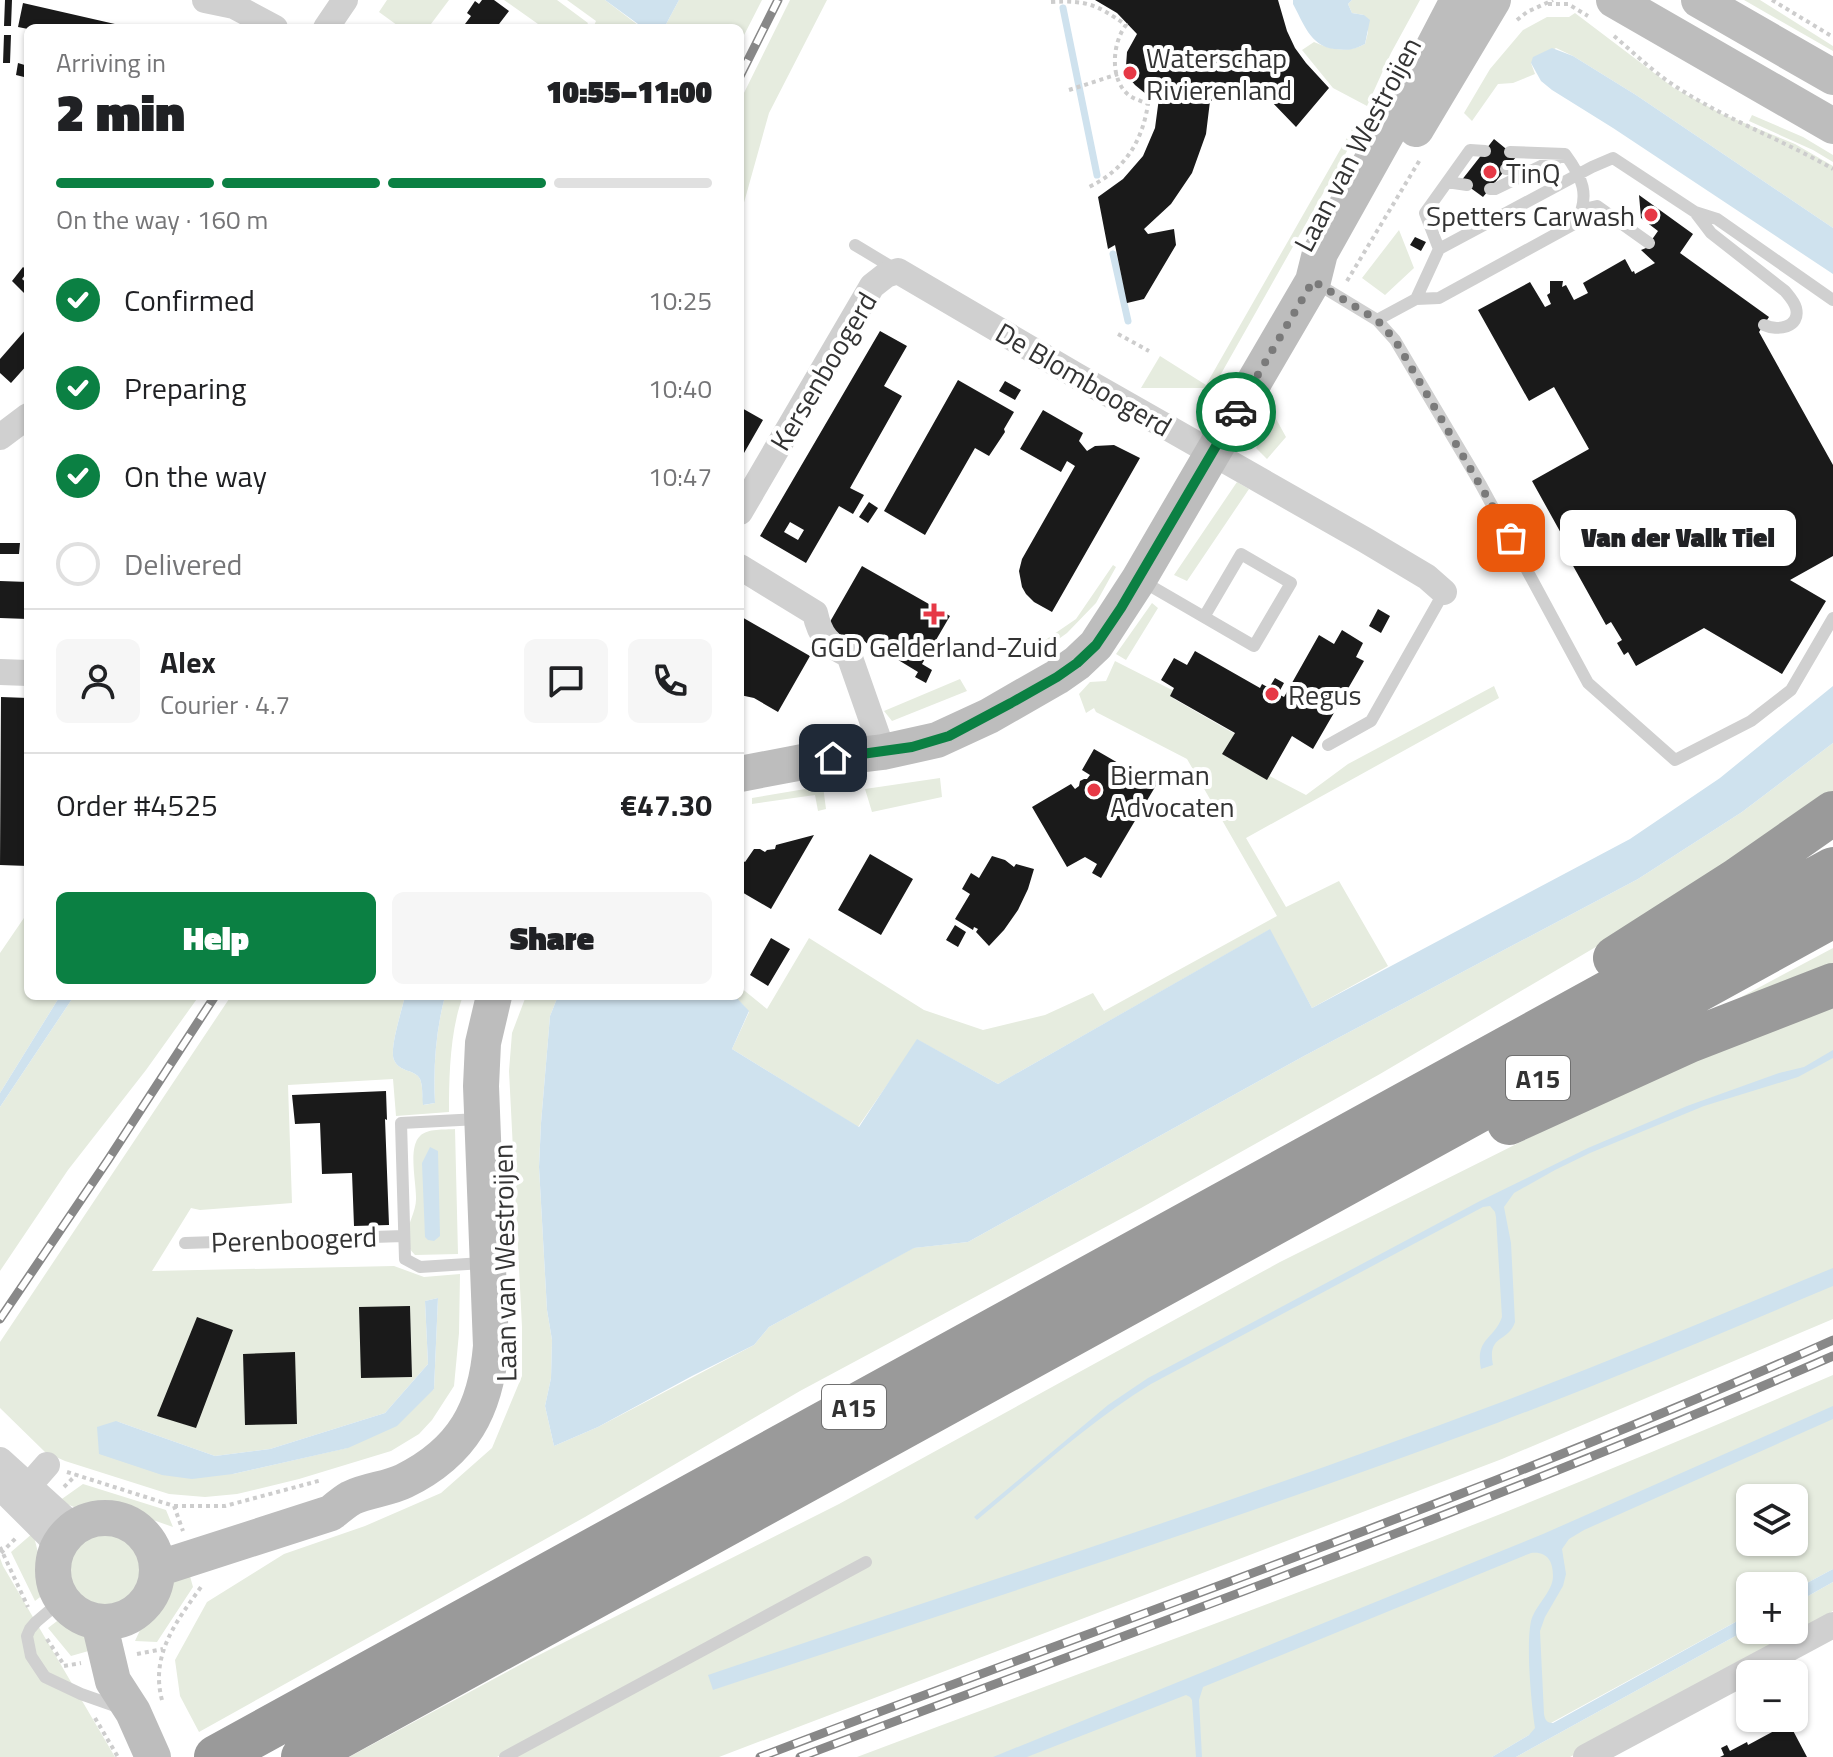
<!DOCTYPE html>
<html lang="en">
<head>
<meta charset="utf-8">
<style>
	body { margin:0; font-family:"Titillium Web",sans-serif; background:#f6f6f6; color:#202124; height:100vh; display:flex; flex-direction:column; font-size:30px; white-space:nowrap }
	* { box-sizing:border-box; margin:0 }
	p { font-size:26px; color:#757577 }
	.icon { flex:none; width:44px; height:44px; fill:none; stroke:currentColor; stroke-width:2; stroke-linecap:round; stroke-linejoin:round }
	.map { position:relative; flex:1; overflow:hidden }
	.drawer { position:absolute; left:24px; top:24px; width:720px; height:976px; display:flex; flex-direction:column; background:#fff; border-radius:12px; box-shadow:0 2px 6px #0004 }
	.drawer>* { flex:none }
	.controls { position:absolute; left:1736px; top:1484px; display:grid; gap:16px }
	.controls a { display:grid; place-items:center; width:72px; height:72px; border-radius:12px; background:#fff; box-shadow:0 2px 6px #0004; font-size:40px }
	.pin { position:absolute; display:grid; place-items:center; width:68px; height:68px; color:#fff; margin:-34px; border-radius:16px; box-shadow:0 4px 12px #0006 }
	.courier { position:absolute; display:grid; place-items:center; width:80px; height:80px; margin:-40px; border:6px solid #0b8043; border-radius:50%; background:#fff; color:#222; box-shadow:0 2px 10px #0007 }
	.bubble { position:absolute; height:56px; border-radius:12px; background:#fff; box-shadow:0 2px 6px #0004; font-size:26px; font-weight:800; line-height:56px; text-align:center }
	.headline em { font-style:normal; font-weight:800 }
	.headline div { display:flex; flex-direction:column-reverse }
	.headline { display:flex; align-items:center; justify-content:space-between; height:136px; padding:0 32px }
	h1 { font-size:52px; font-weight:800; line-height:60px }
	.bar { display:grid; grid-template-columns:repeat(4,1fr); gap:12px 8px; align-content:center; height:96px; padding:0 32px }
	.bar i { height:10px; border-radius:6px; background:#e0e0e0 }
	.bar .current { background:#0b8043 }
	.bar p { grid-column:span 4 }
	.line { display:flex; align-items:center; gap:20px; padding:0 32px; border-top:2px solid #e0e0e0 }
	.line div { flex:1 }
	.round { display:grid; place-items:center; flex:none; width:84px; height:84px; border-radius:12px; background:#f6f6f6 }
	ol { padding:0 32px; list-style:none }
	li { display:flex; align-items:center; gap:24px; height:88px }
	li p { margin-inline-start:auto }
	li .icon { padding:8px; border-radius:50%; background:#0b8043; color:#fff; stroke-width:4 }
	li:last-child { color:#757577 }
	li i { width:44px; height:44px; border:4px solid #e0e0e0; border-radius:50% }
	.cta { display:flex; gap:16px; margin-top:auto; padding:16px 32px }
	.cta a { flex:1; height:92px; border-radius:12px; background:#0b8043; color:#fff; font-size:32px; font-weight:800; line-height:92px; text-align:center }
	.cta a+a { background:#f6f6f6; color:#202124 }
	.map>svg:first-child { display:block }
	.green { fill:#e6ecdf; fill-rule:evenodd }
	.water { fill:#cfe2ee }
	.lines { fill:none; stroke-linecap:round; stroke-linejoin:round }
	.stream { stroke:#cfe2ee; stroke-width:7 }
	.building { fill:#1a1a1a; fill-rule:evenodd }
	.path { stroke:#cdcdcd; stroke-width:4; stroke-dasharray:4 4; stroke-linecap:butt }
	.lane { stroke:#d0d0d0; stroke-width:12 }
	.street { stroke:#d0d0d0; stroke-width:26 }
	.secondary { stroke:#bdbdbd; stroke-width:36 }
	.highway { stroke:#9a9a9a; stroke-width:44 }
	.rail-casing { stroke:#888; stroke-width:9 }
	.rail { stroke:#fff; stroke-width:6; stroke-dasharray:18; stroke-linecap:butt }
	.done { stroke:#7a7a7a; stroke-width:8; stroke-dasharray:0 14.4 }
	.route { stroke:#0b8043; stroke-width:10 }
	.poi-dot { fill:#e63946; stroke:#fff; stroke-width:3 }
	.labels { text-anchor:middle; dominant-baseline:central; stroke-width:8; stroke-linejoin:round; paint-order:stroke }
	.shield { fill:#fff; stroke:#707070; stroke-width:2 }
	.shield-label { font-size:26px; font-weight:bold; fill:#333 }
	.poi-label { font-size:28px; fill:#333; stroke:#fff; text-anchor:start }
	.street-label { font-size:28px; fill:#333; stroke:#fff }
</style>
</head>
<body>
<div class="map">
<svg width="1833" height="1757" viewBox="0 0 1833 1757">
	<rect width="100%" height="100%" fill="#fff"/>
	<!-- green -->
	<path class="green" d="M387 0H449L428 28H401L379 12Z
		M504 0H557L588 23 585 28H536L538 24Z
		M567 0H605L638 25 639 28H593L596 21Z
		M679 0H762L740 43V28H664Z
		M790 0H827L769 113 740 217V101Z
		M1352 0H1420L1391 53 1367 106 1333 88 1302 50 1314 42C1331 50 1348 53 1365 44L1368 32 1364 15 1352 13 1348 4Z
		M1744 0H1760L1833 46V51Z
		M1575 13 1674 88 1722 114 1795 144 1833 166V228L1636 95 1573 56 1556 48 1531 63 1535 74 1513 83 1498 84 1472 121 1464 113 1490 69 1523 30 1547 17H1569Z
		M1752 115 1803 137 1833 155V162L1813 150 1749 121Z
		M1356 122 1360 128 1213 388H1141L1160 356 1206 385Z
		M1399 230 1414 268 1385 295 1362 278Z
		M1275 417 1286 437 1267 459 1256 448Z
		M1237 482 1249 489 1187 581 1174 575Z
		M1113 565 1116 567 1096 603 1067 633 1042 651 1038 645 1076 619Z
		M1152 603 1158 608 1126 660 1116 654Z
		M1115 661 1176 692 1174 699 1235 734 1227 754 1306 795 1348 764 1494 686 1499 698 1246 838 1286 907 1339 881 1388 966 1312 1008 1269 930 998 1084 918 1040 858 1127 732 1049 749 1012 735 996H740V987L767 1009 809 938 924 1010 983 1030 1045 1015 1093 993 1104 1011 1277 916 1187 759 1096 712 1094 708 1086 713 1079 694 1090 682 1106 681Z
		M960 679 967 691 892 721 884 711Z
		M1833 743V797L1696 888 1380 1074 1141 1208 800 1391 585 1517 199 1732 180 1696 175 1660 207 1602 284 1554 365 1526 441 1493 492 1448 522 1376V1327L509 1071 512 1033 526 996H558L550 1016 541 1123 539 1167 547 1310 552 1340 551 1378 545 1406 554 1446 598 1427 754 1345 769 1327 913 1248 968 1242 1304 1056 1638 879 1742 812Z
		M940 778 942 797 872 812 865 789Z
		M823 786 826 809 818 811 815 795 752 804V798Z
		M28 912V996H60L0 1093V953Z
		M1833 948V978L1728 1004Z
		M74 996H199L146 1070 68 1170 0 1271V1107Z
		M231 996H405C402 1010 389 1049 394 1060 400 1073 415 1069 420 1079 423 1086 422 1098 424 1105L435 1103C433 1067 436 1030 445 996H463C450 1030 449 1076 449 1112L396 1116 393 1079 288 1085 292 1203 200 1210 191 1208 152 1271 394 1266 424 1277 460 1274 459 1333 454 1386 432 1420 419 1434 391 1451 299 1479 237 1494 205 1497 169 1494 65 1461 45 1452 0 1408V1342ZM438 1298 434 1389 347 1448 233 1474 116 1421 215 1456 270 1449 385 1413 428 1364 425 1301Z
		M1833 1007V1319L1502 1459 719 1757H515L871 1564 868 1557 497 1757H349L529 1660 839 1504 1280 1262 1613 1096 1680 1065Z
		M455 1129 458 1254 415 1255C414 1254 408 1247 408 1245 403 1228 417 1214 416 1197 416 1181 408 1147 420 1136 428 1128 444 1130 455 1129Z
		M1833 1375V1569L1794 1590V1586H1750V1614L1529 1735 1492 1757H857C1014 1697 1172 1641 1328 1581 1498 1517 1666 1447 1833 1375ZM1750 1498H1794V1542H1750Z
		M83 1484 166 1510 173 1527 116 1507 84 1511 59 1501Z
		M33 1533 48 1591 35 1601 11 1552Z
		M69 1571a36 36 0 1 1 72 0a36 36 0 1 1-72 0Z
		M0 1558 3 1566 115 1757H0Z
		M188 1569 193 1587 157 1642 135 1641 147 1615 170 1579Z
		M1833 1582V1611L1570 1757H1516L1750 1628V1630H1794V1604Z
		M61 1618 99 1648 71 1656 48 1628Z"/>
	<!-- water -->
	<path class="water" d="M605 0H679L664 28H639L638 24Z
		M1293 0H1352L1348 4 1352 13 1364 15 1370 20 1365 44C1351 51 1349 50 1334 49 1310 46 1303 22 1293 4Z
		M1552 48 1573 56 1636 95 1833 228V274L1613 128 1552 90 1541 81 1531 63 1533 57Z
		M1833 686V743L1742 812 1638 879 1304 1056 968 1242 914 1248 769 1327 754 1345 692 1376 598 1427 554 1446 545 1406 551 1378 552 1340 547 1310 539 1167 541 1123 550 1016 558 996H735L749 1011 732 1049 859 1127 917 1039 998 1084 1270 929 1312 1008 1630 839 1720 778Z
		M60 996H74L0 1107V1093Z
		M405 996H445C436 1030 433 1067 435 1103L423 1105C422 1097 423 1086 420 1079 415 1069 400 1073 394 1060 389 1049 402 1010 405 996Z
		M1833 1050V1058L1798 1077 1704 1106 1590 1153 1555 1170 1514 1193 1504 1207 1511 1243 1515 1322C1508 1343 1487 1334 1493 1365L1481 1369C1475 1338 1494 1340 1502 1317L1496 1217 1495 1212 1490 1206 1483 1207 1151 1384C1089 1422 1034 1473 977 1520L974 1517 1108 1405 1148 1378 1480 1201 1588 1148 1687 1106 1779 1073 1804 1067Z
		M430 1147 438 1151 440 1236 434 1241 428 1240 425 1237 422 1163Z
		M1833 1268V1286C1722 1333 1610 1380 1497 1423 1238 1519 975 1604 713 1690L708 1675C970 1587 1233 1503 1491 1406 1606 1363 1719 1315 1833 1268Z
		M438 1298 434 1389 397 1426 348 1448 233 1474 192 1479 162 1475 99 1454 97 1427 116 1421 215 1456 270 1449 385 1413 428 1364 425 1301Z
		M1833 1406V1419L1584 1530 1569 1539 1562 1549 1566 1574 1563 1586 1545 1617 1540 1631 1544 1714C1545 1720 1547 1723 1553 1723L1750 1614V1628L1516 1757H1492L1529 1735 1535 1728C1531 1701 1526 1646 1531 1621 1535 1605 1553 1592 1553 1576 1553 1561 1547 1551 1531 1553L1203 1687 1199 1700 1202 1757H1196L1192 1700 1190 1697 1186 1695 1027 1757H993L1543 1534Z
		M1833 1569V1582L1794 1604V1590Z"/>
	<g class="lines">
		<!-- stream -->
		<path class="stream" d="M1063 8 1097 175
			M1113 254 1128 321"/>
	</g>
	<!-- building -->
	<path class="building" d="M5 0H12L11 26H4Z
		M482 0H494L509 11 496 28H462L471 16 467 13 475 1 479 4Z
		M1095 0H1278L1287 31 1295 48 1306 63 1329 88 1296 127 1270 100 1256 83 1234 94 1210 101 1206 134 1192 173 1171 204 1144 229 1148 234 1174 229 1176 245 1144 299 1127 303 1115 245 1108 249 1098 197 1123 179 1143 156 1155 128 1159 98 1146 94 1135 85 1130 79 1123 76V69L1126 66 1127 52 1137 34 1117 13Z
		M23 3 128 27V28L28 29 18 27Z
		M4 35H11L10 63H3Z
		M18 63 28 66V78L16 75Z
		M1494 139 1516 157 1483 197 1461 181Z
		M1639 195 1693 234 1680 253 1769 317 1759 332 1833 465V556L1790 580 1826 601 1782 674 1704 628 1636 666 1628 652 1624 655 1617 643 1622 640 1611 622 1606 625 1562 546 1567 544 1532 481 1589 449 1554 387 1529 401 1478 310 1530 282 1545 307 1551 304 1547 295 1550 293V281H1563L1562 287 1566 285 1574 300 1588 293 1583 283 1625 259 1632 272 1634 271 1635 274 1655 263 1641 250 1646 248 1658 231 1641 218Z
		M1415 237 1426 242 1421 251 1410 245Z
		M23 267 28 271 22 279 28 284V297L12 281Z
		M28 327V364L11 383 0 373V359Z
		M880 331 907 346 884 386 902 396 850 488 864 495 853 514 839 506 806 563 760 536ZM790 522 804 530 798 540 784 532Z
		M958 380 1014 412 1004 429 1005 432 989 456 975 448 925 535 884 511Z
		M1005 381 1021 390 1015 400 999 391Z
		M740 407 763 420 740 460Z
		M1043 410 1083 433 1079 441 1087 451 1095 446 1114 445 1140 458 1052 612 1034 602 1026 594 1022 587 1019 571 1022 559 1075 466 1067 461 1061 472 1020 449Z
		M869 502 878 508 868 523 859 517Z
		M0 543H20L19 554H0Z
		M862 566 950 616 922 664 932 670 926 683 915 677 918 672 895 658 877 652 863 640 860 646 827 627Z
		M0 581 28 582V619L0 618Z
		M1378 609 1390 616 1381 633 1369 626Z
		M740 616 810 656 778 712 754 698 740 695Z
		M1342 630 1363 643 1356 657 1364 661 1313 749 1292 736 1267 780 1222 754 1235 733 1170 696 1174 688 1161 680 1174 658 1187 665 1195 651 1260 688 1262 684 1269 688 1275 678 1284 683 1278 694 1284 697 1319 635 1334 644Z
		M1 697 28 698V866L0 865Z
		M1094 749 1132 771 1134 768 1158 782 1101 878 1092 873 1097 864 1085 857 1067 867 1032 807 1071 784 1075 789 1079 786 1080 781 1084 779H1087L1090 775 1082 770Z
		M814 835 771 909 740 891V859L745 862 754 849H760L765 852 767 850 775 849 776 845Z
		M870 854 913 879 881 935 838 910Z
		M992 856 1005 860 1014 867 1016 864 1034 869 1028 889 1018 910 1004 930 989 946 976 932 978 929 974 927 973 930 955 919 970 894 962 889 971 873 979 878Z
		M955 925 966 932 958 947 946 940Z
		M771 938 790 949 768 986 750 975Z
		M386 1091 387 1120 385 1119 389 1225 354 1226 352 1173 322 1174 320 1123 295 1124 292 1095Z
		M410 1306 412 1377 361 1378 359 1307Z
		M197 1317 233 1330 196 1428 157 1416Z
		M295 1352 297 1424 245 1425 243 1354Z
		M1789 1723 1807 1757H1720L1724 1755 1721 1748 1727 1745 1730 1751 1747 1742 1748 1745Z"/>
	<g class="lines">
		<!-- path -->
		<path class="path" d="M1772 0 1833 37
			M1051 2C1088 0 1097 5 1126 25 1112 43 1109 81 1130 96 1136 100 1142 101 1148 104 1142 143 1124 170 1089 187
			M1548 4H1568L1588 16
			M1517 20 1527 12 1553 0
			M1614 36C1633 52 1651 70 1672 84 1722 118 1781 139 1833 169
			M1069 90 1118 74
			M1347 281 1421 158
			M1118 334 1149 351
			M67 1472 174 1506 183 1531
			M64 1487 76 1475
			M174 1506H225L322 1480
			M0 1547 28 1607
			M1 1553 17 1537
			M47 1639 64 1665
			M137 1654 163 1649
			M64 1666 81 1663
			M162 1700C150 1655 176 1622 201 1587L200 1585
			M95 1718 118 1757"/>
		<!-- lane -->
		<path class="lane" d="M1506 169 1531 171 1562 156
			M1447 182 1467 185
			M1490 189H1495L1528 173
			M1584 209 1597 206 1649 243
			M1695 212 1711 233 1785 291C1789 296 1794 301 1796 308 1801 328 1777 331 1764 325
			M855 245 895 269
			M1439 249 1425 213 1470 150 1485 151
			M1316 283 1377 320 1395 340 1481 485 1588 683 1675 760 1751 721 1791 690 1833 618
			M1416 299 1439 249 1592 167 1613 158 1695 212 1717 219 1833 300
			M1377 320 1416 299 1439 298 1576 223C1591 195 1582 177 1565 154L1510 152
			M1142 581 1254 646 1291 583 1241 554 1204 617
			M1328 745 1371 721 1444 592
			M479 1119 401 1123 405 1259 420 1267 483 1263
			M185 1243 404 1236
			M62 1600 36 1622 30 1629 27 1636 31 1656 45 1677 81 1694 118 1707
			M505 1757 866 1562"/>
		<!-- street -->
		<path class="street" d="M205 0 234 6 275 28
			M326 28 345 0
			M0 437 28 416
			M740 512 872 286 886 275 898 271 1077 376 1365 540 1427 577 1444 592
			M740 567 815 613C820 636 828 645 849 655L883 752
			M0 672 28 673
			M0 1460 75 1528
			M0 1487 59 1546
			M18 1498 47 1465
			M1586 1757 1833 1625"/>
		<!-- secondary -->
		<path class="secondary" d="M1614 0 1833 126
			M1699 0 1833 77
			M1416 129 1493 0
			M740 774 808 761 883 752 937 740 989 716 1057 677 1077 663 1096 645 1139 579 1313 281 1320 253 1409 94 1458 0
			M53 1570a52 52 0 1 1 104 0a52 52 0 1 1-104 0Z
			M157 1569 331 1513C337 1508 344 1502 351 1498 367 1490 388 1489 404 1481 463 1452 486 1409 491 1346L481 1086 483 1043 494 996
			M99 1622 113 1681 133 1712 153 1757"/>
		<!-- highway -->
		<path class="highway" d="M1615 958 1737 880 1833 813
			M1509 1123 1689 1041 1833 985
			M216 1757 1833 869
			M303 1757 1833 916"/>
		<!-- rail casing -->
		<g class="rail-casing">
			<path id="rail" d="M740 76 778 0
				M0 1319 108 1160 215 996
				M760 1757C1118 1620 1482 1496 1833 1340
				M800 1757C1145 1627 1494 1503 1833 1356"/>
		</g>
		<!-- rail -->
		<use href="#rail" class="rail"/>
	</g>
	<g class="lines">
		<!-- done -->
		<path class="done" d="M1236 412 1313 281 1377 320 1395 340 1511 538"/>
		<!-- route -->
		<path class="route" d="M833 758 912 747 949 736 1011 703 1057 677 1077 663 1096 645 1121 608 1236 412"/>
	</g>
	<!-- markers -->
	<g class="poi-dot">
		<circle cx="1130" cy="73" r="8"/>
		<circle cx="1490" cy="172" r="8"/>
		<circle cx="1651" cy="215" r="8"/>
		<path d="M930 602h8v8h8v8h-8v8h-8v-8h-8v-8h8z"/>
		<circle cx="1272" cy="694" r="8"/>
		<circle cx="1094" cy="790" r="8"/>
	</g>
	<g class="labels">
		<!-- shield labels -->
		<g class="shield">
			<rect x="1506" y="1056" width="64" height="44" rx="6"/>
			<rect x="822" y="1385" width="64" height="44" rx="6"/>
		</g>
		<g class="shield-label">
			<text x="1538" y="1078">A15</text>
			<text x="854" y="1407">A15</text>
		</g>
		<!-- poi labels -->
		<g class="poi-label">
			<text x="1146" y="57">Waterschap<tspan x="1146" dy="32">Rivierenland</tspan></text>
			<text x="1506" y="172">TinQ</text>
			<text x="1635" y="215" text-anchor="end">Spetters Carwash</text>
			<text x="934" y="646" text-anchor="middle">GGD Gelderland-Zuid</text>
			<text x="1288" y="694">Regus</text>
			<text x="1110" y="774">Bierman<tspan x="1110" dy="32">Advocaten</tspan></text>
		</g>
		<!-- street labels -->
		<g class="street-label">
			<text transform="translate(1357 144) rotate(-62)">Laan van Westroijen</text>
			<text transform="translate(823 371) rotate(-59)">Kersenboogerd</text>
			<text transform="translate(1084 379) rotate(30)">De Blomboogerd</text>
			<text transform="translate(294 1239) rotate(-2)">Perenboogerd</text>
			<text transform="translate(504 1263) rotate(-91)">Laan van Westroijen</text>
		</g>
	</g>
</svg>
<div class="controls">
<a><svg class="icon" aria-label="layers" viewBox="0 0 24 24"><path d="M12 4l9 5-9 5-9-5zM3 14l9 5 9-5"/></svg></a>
<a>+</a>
<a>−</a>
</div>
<div class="pin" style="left:1511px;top:538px;background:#ea580c"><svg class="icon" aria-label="bag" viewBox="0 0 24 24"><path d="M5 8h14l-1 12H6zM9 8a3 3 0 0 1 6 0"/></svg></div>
<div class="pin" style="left:833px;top:758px;background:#1f2937"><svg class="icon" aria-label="home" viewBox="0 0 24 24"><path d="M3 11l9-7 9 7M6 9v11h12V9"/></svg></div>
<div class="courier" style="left:1236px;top:412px"><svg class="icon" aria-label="car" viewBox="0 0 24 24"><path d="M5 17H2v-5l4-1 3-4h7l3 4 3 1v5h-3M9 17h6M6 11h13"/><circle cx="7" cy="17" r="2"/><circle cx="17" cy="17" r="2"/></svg></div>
<div class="bubble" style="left:1560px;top:510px;width:236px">Van der Valk Tiel</div>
<section class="drawer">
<div class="headline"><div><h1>2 min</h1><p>Arriving in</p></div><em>10:55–11:00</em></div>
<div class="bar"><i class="current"></i><i class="current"></i><i class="current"></i><i></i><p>On the way · 160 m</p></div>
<ol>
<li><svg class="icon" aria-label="check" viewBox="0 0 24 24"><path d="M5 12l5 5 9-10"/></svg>Confirmed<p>10:25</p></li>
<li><svg class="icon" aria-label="check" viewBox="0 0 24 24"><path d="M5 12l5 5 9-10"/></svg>Preparing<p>10:40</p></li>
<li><svg class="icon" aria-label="check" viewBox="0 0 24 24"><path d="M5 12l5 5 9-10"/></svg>On the way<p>10:47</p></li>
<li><i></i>Delivered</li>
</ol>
<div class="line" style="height:144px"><a class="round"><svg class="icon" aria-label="person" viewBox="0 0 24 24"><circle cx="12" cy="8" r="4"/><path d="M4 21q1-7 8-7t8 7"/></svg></a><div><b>Alex</b><p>Courier · 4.7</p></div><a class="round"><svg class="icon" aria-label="chat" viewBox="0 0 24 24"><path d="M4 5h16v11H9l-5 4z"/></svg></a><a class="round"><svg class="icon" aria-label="phone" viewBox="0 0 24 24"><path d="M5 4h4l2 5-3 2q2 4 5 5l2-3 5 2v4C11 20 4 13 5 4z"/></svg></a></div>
<div class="line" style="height:104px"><div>Order #4525</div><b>€47.30</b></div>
<div class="cta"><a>Help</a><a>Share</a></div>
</section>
</div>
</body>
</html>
